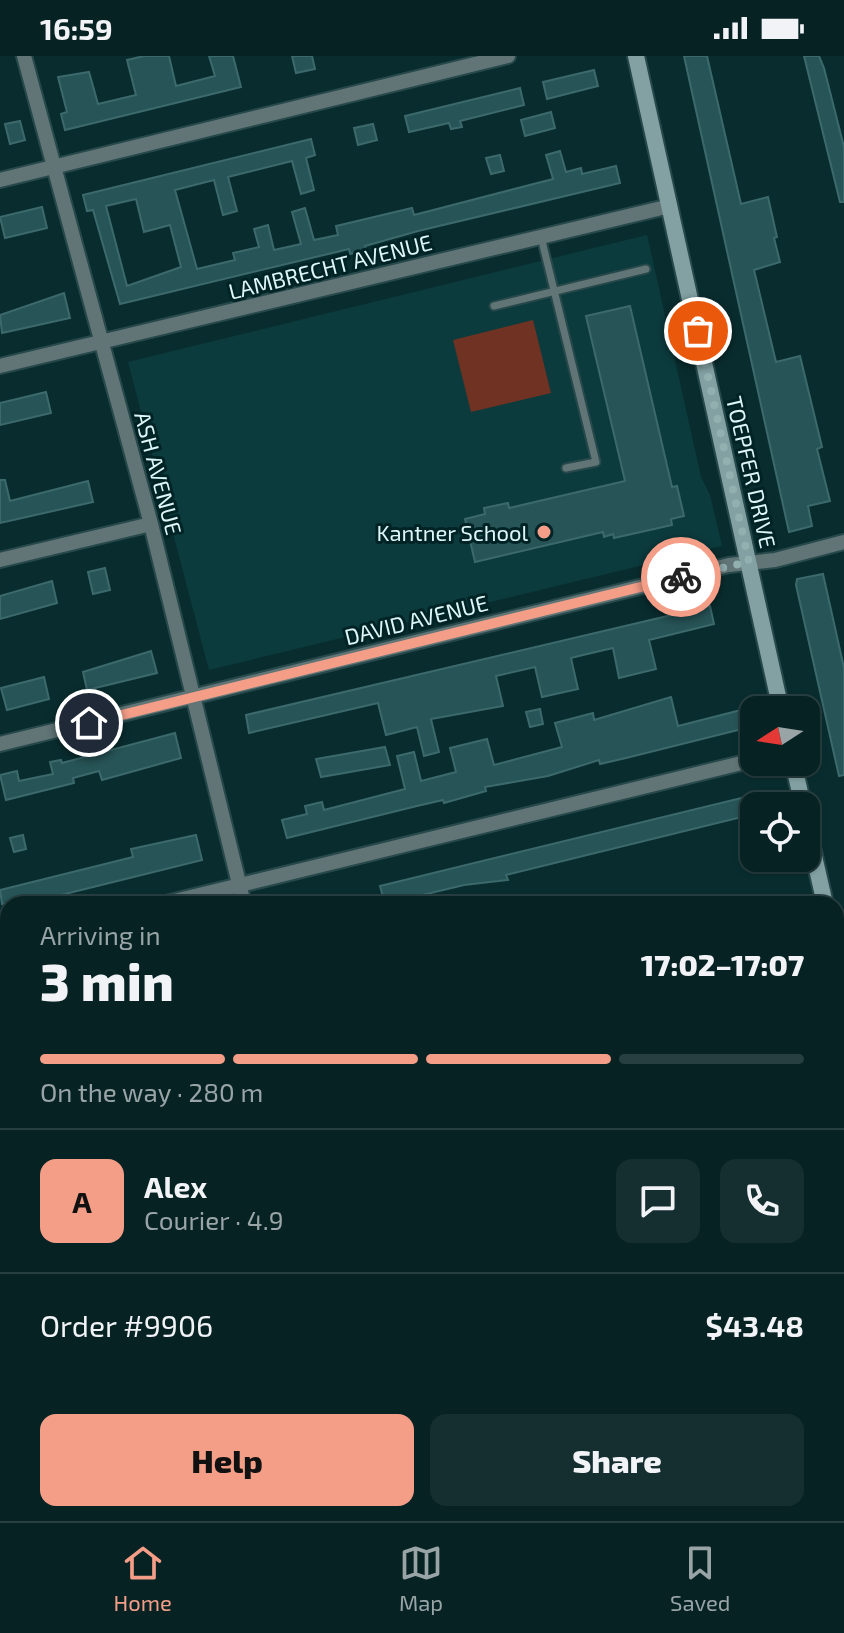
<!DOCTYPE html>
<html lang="en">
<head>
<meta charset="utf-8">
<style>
	body { margin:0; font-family:"Exo 2",sans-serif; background:#152f30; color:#f1f3f6; height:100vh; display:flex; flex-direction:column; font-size:30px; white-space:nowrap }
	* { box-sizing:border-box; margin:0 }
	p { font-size:26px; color:#98a4a6 }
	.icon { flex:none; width:44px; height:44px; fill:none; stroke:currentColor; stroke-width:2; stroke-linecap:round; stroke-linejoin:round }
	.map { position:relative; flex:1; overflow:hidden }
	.side { position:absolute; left:0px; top:840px; width:844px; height:626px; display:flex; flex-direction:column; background:#072223; border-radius:24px 24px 0 0; box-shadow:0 2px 6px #0004,0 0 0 2px #283f41 }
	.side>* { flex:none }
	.needle { width:52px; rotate:258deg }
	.buttons { position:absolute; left:740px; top:640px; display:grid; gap:16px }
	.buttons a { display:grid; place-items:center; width:80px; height:80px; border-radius:16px; background:#072223; box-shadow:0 2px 6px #0004,0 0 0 2px #283f41; font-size:40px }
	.pin { position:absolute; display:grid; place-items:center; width:68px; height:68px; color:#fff; margin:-34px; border:4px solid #fff; border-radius:50%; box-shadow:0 2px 8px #0007 }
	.courier { position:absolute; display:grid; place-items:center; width:80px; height:80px; margin:-40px; border:6px solid #f49e88; border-radius:50%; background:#fff; color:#222; box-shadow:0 2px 10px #0007 }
	.summary em { font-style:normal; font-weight:800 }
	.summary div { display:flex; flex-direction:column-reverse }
	.summary { display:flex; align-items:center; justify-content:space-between; height:136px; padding:0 40px }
	h1 { font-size:52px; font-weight:800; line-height:60px }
	.bar { display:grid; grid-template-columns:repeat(4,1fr); gap:12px 8px; align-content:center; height:96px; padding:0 40px }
	.bar i { height:10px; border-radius:6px; background:#283f41 }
	.bar .selected { background:#f49e88 }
	.bar p { grid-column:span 4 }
	.line { display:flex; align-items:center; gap:20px; padding:0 40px; border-top:2px solid #283f41 }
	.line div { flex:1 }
	.round { display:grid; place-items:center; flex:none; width:84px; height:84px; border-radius:16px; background:#152f30 }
	.cta { display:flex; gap:16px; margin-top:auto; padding:16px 40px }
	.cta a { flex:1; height:92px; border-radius:16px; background:#f49e88; color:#111; font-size:32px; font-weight:800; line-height:92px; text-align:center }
	.cta a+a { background:#152f30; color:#f1f3f6 }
	.status { display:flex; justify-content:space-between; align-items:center; height:56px; padding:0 40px; background:#072223; direction:ltr }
	.status svg { height:22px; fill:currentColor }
	.tab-bar { display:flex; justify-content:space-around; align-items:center; height:112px; border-top:2px solid #283f41; background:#072223; font-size:22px; color:#98a4a6 }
	.tab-bar a { display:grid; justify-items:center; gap:4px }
	.tab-bar .selected { color:#f49e88 }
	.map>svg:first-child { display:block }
	.built { fill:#0c3b3e }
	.green { fill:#703222 }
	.building { fill:#275457; stroke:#3c696c; stroke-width:2; fill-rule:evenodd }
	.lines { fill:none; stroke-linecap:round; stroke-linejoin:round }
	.lane-casing { stroke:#27494b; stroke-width:11 }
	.street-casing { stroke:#27494b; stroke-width:18 }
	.secondary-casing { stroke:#27494b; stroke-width:20 }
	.lane { stroke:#627576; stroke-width:7 }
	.street { stroke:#627576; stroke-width:14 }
	.secondary { stroke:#83a1a3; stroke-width:16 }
	.done { stroke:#93b0b1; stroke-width:8; stroke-dasharray:0 14.4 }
	.route { stroke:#f49e88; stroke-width:10 }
	.poi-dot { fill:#f49e88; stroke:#002326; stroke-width:3 }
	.labels { text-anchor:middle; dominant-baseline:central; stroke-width:6; stroke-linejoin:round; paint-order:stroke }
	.street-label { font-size:22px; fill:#def6f7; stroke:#002326 }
	.poi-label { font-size:22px; fill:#def6f7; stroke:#002326; text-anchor:end }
</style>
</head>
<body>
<div class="status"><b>16:59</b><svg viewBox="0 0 49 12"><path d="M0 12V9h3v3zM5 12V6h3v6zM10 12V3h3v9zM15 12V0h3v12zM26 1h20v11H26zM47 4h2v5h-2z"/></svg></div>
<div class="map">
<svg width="844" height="1465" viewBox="0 0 844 1465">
	<rect width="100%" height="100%" fill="#092d2f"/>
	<!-- built -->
	<path class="built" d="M647 179 701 421 710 439 722 490 209 614 128 306Z"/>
	<!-- green -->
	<path class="green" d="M533 264 551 337 471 356 453 284Z"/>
	<!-- building -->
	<path class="building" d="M144 0H169L176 30 215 20 209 0H233L241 31 65 74 61 58 67 56 58 21 89 16 98 48 136 39 127 4Z
		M292 0H312L315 13 296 17Z
		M684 0H707L741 148 768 141 777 181 774 182 780 206 754 214 776 306 800 300 822 391 817 393 830 445 808 450 812 470 789 476Z
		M804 0H819L824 12 844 91V146H840Z
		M594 14 598 30 547 43 543 26Z
		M520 32 524 49 460 65 462 71 451 73 449 67 409 76 405 60Z
		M551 56 555 72 525 80 521 64Z
		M20 65 25 84 10 88 5 68Z
		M373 68 377 84 358 89 354 72Z
		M311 83 315 99 306 102 314 134 301 138 292 105 228 121 237 155 223 159 214 124 175 134 197 213 235 204 233 197 259 191 254 173 268 169 274 194 301 188 292 156 305 152 314 184 338 179 336 170 412 152 414 159 553 123 546 99 560 95 566 116 581 112 582 118 616 110 620 127 418 175 365 190 366 194 350 198 349 193 120 248 93 154 87 155 83 139ZM136 143 144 176 170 169 181 211 127 230 106 150Z
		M500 99 504 115 491 118 486 102Z
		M42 151 47 172 5 182 0 161Z
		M64 237 70 262 2 277 0 259Z
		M630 250 672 431 677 430 684 460 671 463 672 469 614 482 613 478 604 481 603 476 475 506 465 463 485 458 484 452 508 447 509 452 625 425 586 260Z
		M46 336 51 357 0 369V347Z
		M0 424H5L10 445 88 425 93 446 0 467Z
		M105 512 110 534 93 538 88 516Z
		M823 518 844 612V719L839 720 796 529 797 523Z
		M52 525 57 547 0 563V540Z
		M710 550 714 568 649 584 656 613 619 622 613 592 583 599 571 602 578 633 542 641 535 611 496 620 503 650 431 663 439 696 424 700 417 671 386 679 378 647 249 677 246 659Z
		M151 595 157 617 87 634 83 616Z
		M44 621 49 643 7 654 1 632Z
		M671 641 678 670 741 654 746 672 626 702 600 708 599 704 548 720 485 731 486 735 444 747 443 744 417 750 287 782 282 764 307 758 305 750 322 746 324 754 405 733 397 700 414 696 421 725 456 716 450 692 487 683 494 709 562 691 555 667 593 657 594 664Z
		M540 653 543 668 530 671 526 656Z
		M175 677 181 702 102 724 99 715 73 722 74 727 6 744 0 719 17 715 19 725 53 718 50 706 61 704 62 707Z
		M385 691 390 709 321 721 316 703Z
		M766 736 769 750H754V758L506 819 508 824 464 829 385 848 380 830Z
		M23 779 26 793 14 796 10 782Z
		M196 779 202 804 57 840 2 848 0 834 133 801 131 793Z"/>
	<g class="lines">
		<!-- lane casing -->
		<g class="lane-casing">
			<path id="lane" d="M541 181 596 406 566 412
				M494 250 646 213"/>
		</g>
		<!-- street casing -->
		<g class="street-casing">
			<path id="street" d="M24 0 151 468 244 848
				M0 124 508 0
				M0 310 670 150
				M0 504 151 468
				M0 688 729 509 775 504 844 486
				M162 848 754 704
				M0 887 8 885
				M836 1070 844 1068
				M0 1086 8 1084
				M836 1246 844 1244
				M0 1270 8 1268
				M836 1433 844 1431
				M0 1449 8 1447
				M395 1458 397 1465
				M703 1465 732 1458"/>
		</g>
		<!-- secondary casing -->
		<g class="secondary-casing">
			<path id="secondary" d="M636 0 781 654
				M793 706 803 750
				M806 765 825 848
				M836 896 844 932"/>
		</g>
		<!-- lane -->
		<use href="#lane" class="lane"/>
		<!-- street -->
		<use href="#street" class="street"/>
		<!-- secondary -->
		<use href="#secondary" class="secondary"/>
	</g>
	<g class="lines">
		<!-- done -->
		<path class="done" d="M681 521 749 506 698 275"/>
		<!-- route -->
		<path class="route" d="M89 667 681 521"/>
	</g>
	<!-- markers -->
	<circle class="poi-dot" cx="544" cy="476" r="8"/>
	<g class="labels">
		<!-- street labels -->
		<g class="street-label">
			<text transform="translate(330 210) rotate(-14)">LAMBRECHT AVENUE</text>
			<text transform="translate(752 416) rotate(77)">TOEPFER DRIVE</text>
			<text transform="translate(159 417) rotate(75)">ASH AVENUE</text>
			<text transform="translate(416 563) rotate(-14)">DAVID AVENUE</text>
		</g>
		<!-- poi labels -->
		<g class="poi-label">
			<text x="528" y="476">Kantner School</text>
		</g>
	</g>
</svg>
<div class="buttons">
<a><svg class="needle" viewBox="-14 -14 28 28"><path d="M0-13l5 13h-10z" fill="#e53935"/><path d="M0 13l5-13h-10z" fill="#98a4a6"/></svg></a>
<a><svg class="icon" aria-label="locate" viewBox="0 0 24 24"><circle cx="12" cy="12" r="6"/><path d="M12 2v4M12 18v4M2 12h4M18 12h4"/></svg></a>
</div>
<div class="pin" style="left:698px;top:275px;background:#ea580c"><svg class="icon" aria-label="bag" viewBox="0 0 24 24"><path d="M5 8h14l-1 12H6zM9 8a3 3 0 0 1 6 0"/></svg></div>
<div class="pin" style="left:89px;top:667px;background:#1f2937"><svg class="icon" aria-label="home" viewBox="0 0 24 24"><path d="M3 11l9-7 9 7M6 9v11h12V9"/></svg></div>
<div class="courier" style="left:681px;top:521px"><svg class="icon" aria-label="bike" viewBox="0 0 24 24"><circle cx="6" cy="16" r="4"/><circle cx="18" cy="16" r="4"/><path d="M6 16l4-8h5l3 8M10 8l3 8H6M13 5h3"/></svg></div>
<section class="side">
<div class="summary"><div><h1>3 min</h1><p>Arriving in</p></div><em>17:02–17:07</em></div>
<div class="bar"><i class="selected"></i><i class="selected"></i><i class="selected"></i><i></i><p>On the way · 280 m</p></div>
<div class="line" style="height:144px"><b class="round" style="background:#f49e88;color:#111">A</b><div><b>Alex</b><p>Courier · 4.9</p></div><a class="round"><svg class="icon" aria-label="chat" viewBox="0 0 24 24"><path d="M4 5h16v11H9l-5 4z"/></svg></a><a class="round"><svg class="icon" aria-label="phone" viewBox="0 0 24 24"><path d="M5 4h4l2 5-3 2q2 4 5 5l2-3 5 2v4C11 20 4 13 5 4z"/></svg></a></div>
<div class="line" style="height:104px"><div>Order #9906</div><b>$43.48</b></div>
<div class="cta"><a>Help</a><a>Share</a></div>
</section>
</div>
<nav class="tab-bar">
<a class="selected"><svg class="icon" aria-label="home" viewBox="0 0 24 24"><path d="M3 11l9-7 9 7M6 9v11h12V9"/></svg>Home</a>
<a><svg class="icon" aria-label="map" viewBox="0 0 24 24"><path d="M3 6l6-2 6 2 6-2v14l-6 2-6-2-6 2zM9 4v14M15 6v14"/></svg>Map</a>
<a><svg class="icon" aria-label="saved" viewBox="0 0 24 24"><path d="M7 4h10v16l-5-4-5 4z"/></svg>Saved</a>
</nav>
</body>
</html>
